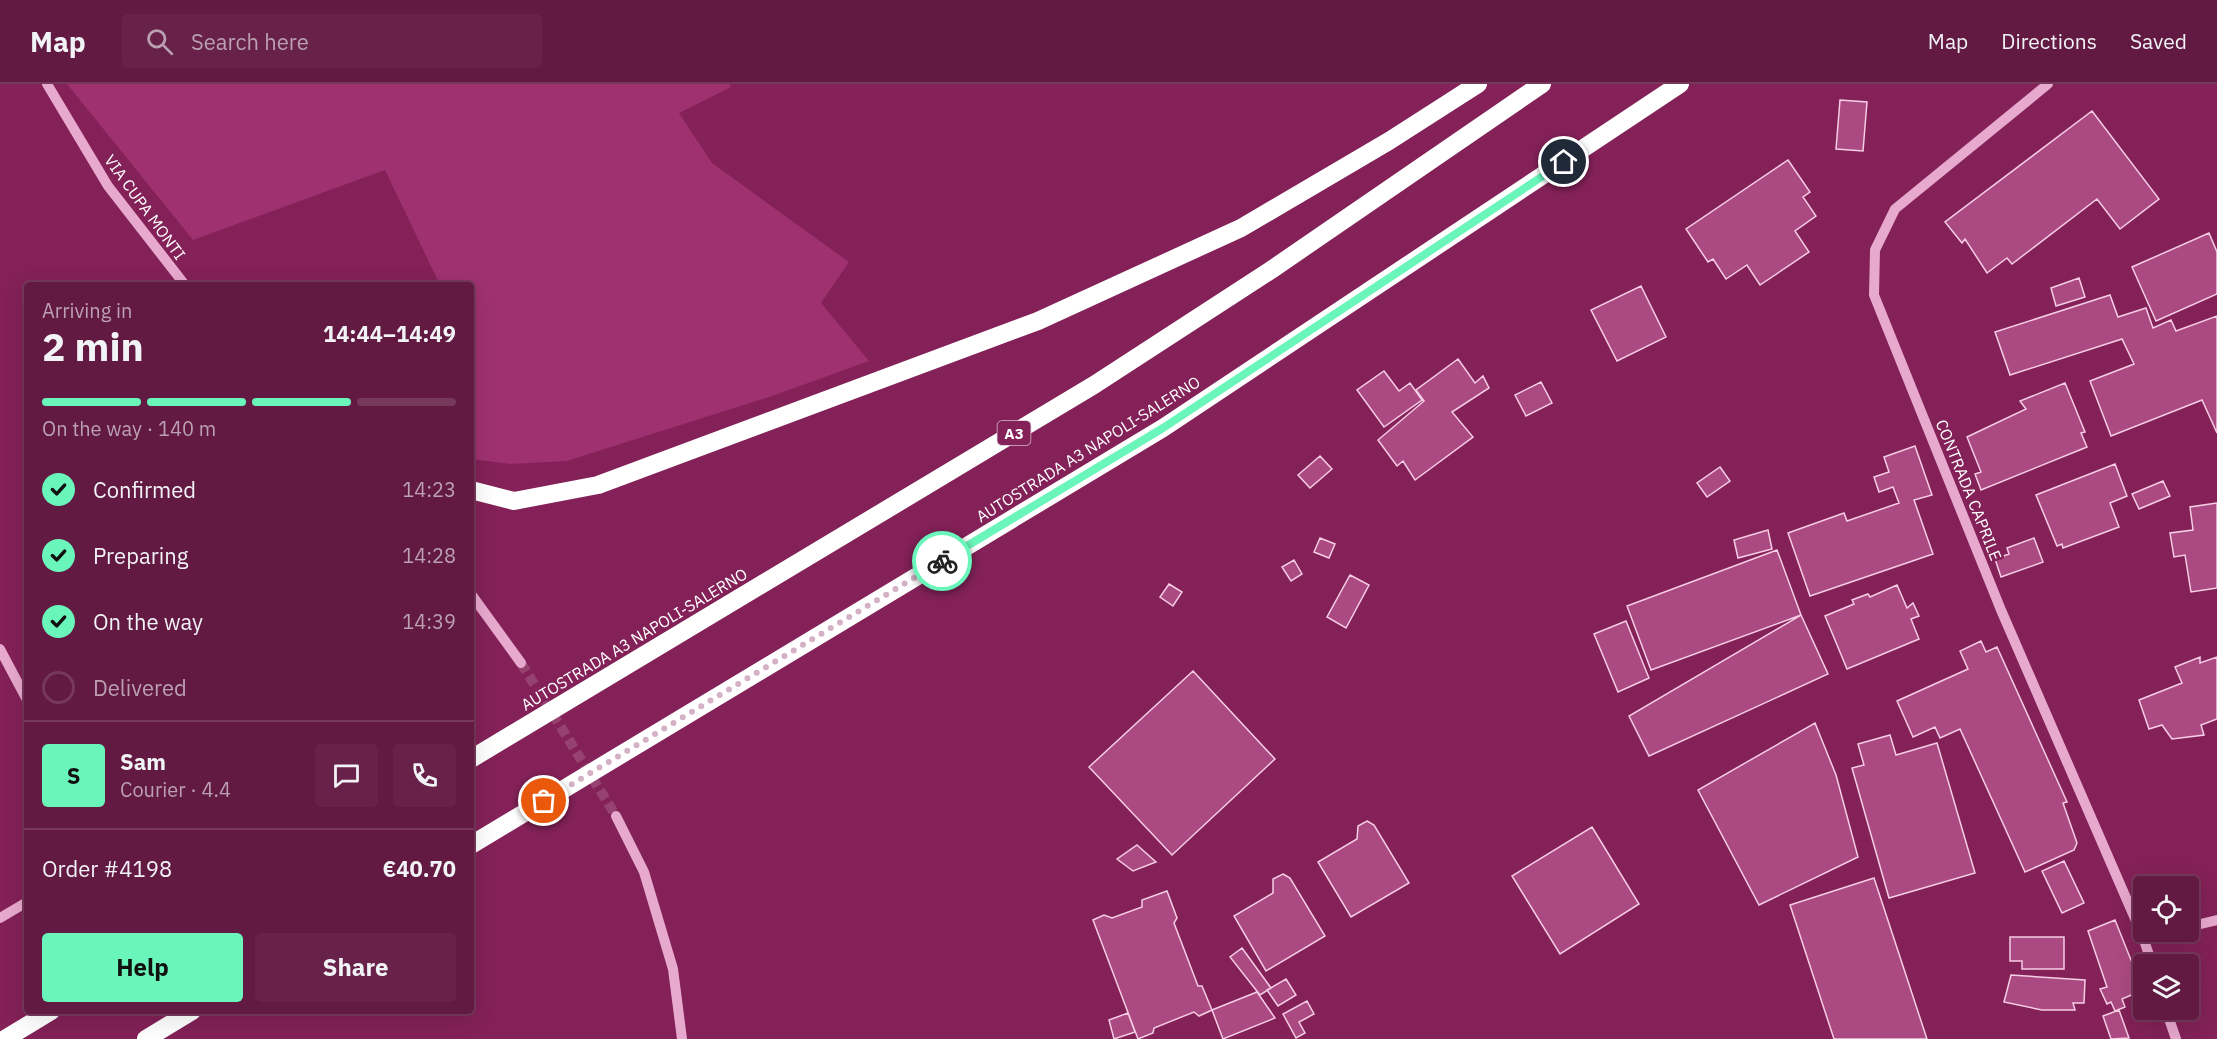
<!DOCTYPE html>
<html lang="en">
<head>
<meta charset="utf-8">
<style>
	body { margin:0; font-family:"IBM Plex Sans",sans-serif; background:#682249; color:#f1f3f6; height:100vh; display:flex; flex-direction:column; font-size:22px; white-space:nowrap }
	* { box-sizing:border-box; margin:0 }
	p { font-size:20px; color:#bba0b2 }
	.icon { flex:none; width:33px; height:33px; fill:none; stroke:currentColor; stroke-width:2; stroke-linecap:round; stroke-linejoin:round }
	.map { position:relative; flex:1; overflow:hidden }
	.drawer { position:absolute; left:24px; top:198px; width:450px; height:732px; display:flex; flex-direction:column; background:#621942; border-radius:6px; box-shadow:0 6px 24px #0002,0 0 0 2px #76385b }
	.drawer>* { flex:none }
	.fabs { position:absolute; left:2133px; top:792px; display:grid; gap:12px }
	.fabs a { display:grid; place-items:center; width:66px; height:66px; border-radius:6px; background:#621942; box-shadow:0 6px 24px #0002,0 0 0 2px #76385b; font-size:30px }
	.pin { position:absolute; display:grid; place-items:center; width:51px; height:51px; color:#fff; margin:-26px; border:3px solid #fff; border-radius:50%; box-shadow:0 2px 6px #0007 }
	.courier { position:absolute; display:grid; place-items:center; width:60px; height:60px; margin:-30px; border:4px solid #6af5bb; border-radius:50%; background:#fff; color:#222; box-shadow:0 2px 8px #0007 }
	.summary em { font-style:normal; font-weight:800 }
	.summary div { display:flex; flex-direction:column-reverse }
	.summary { display:flex; align-items:center; justify-content:space-between; height:102px; padding:0 18px }
	h1 { font-size:39px; font-weight:800; line-height:45px }
	.bar { display:grid; grid-template-columns:repeat(4,1fr); gap:9px 6px; align-content:center; height:72px; padding:0 18px }
	.bar i { height:8px; border-radius:4px; background:#76385b }
	.bar .active { background:#6af5bb }
	.bar p { grid-column:span 4 }
	.line { display:flex; align-items:center; gap:15px; padding:0 18px; border-top:2px solid #76385b }
	.line div { flex:1 }
	.round { display:grid; place-items:center; flex:none; width:63px; height:63px; border-radius:6px; background:#682249 }
	ol { padding:0 18px; list-style:none }
	li { display:flex; align-items:center; gap:18px; height:66px }
	li p { margin-inline-start:auto }
	li .icon { padding:6px; border-radius:50%; background:#6af5bb; color:#111; stroke-width:4 }
	li:last-child { color:#bba0b2 }
	li i { width:33px; height:33px; border:3px solid #76385b; border-radius:50% }
	.button { display:flex; gap:12px; margin-top:auto; padding:12px 18px }
	.button a { flex:1; height:69px; border-radius:6px; background:#6af5bb; color:#111; font-size:24px; font-weight:800; line-height:69px; text-align:center }
	.button a+a { background:#682249; color:#f1f3f6 }
	header { display:flex; align-items:center; gap:36px; box-sizing:border-box; height:84px; padding:0 30px; background:#621942; border-bottom:2px solid #76385b }
	header strong { font-size:28px }
	nav { display:flex; gap:33px; margin-inline-start:auto; font-size:21px }
	.search { width:420px; height:54px; background:#682249; display:flex; align-items:center; gap:15px; box-sizing:border-box; padding:0 21px; border-radius:6px; color:#bba0b2; font-size:22px }
	.map>svg:first-child { display:block }
	.green { fill:#9f3171 }
	.building { fill:#ab4a82; stroke:#f6cde5; stroke-width:1.5 }
	.lines { fill:none; stroke-linecap:round; stroke-linejoin:round }
	.minor-tunnel { stroke:#964271; stroke-width:10; stroke-dasharray:10 5; stroke-linecap:butt }
	.minor { stroke:#e8a9ce; stroke-width:10 }
	.highway { stroke:#fff; stroke-width:18 }
	.done { stroke:#d4b1c5; stroke-width:6; stroke-dasharray:0 10.8 }
	.route { stroke:#6af5bb; stroke-width:8 }
	.labels { text-anchor:middle; dominant-baseline:central; stroke-width:5; stroke-linejoin:round; paint-order:stroke }
	.shield { fill:#832158; stroke:#dabccd; stroke-width:1.5 }
	.shield-label { font-size:15px; font-weight:bold; fill:#fff }
	.street-label { font-size:16px; fill:#fff; stroke:#832158 }
</style>
</head>
<body>
<header>
<strong>Map</strong>
<div class="search"><svg class="icon" aria-label="search" viewBox="0 0 24 24"><circle cx="10" cy="10" r="6"/><path d="M15 15l6 6"/></svg>Search here</div>
<nav><a>Map</a><a>Directions</a><a>Saved</a></nav>
</header>
<div class="map">
<svg width="2217" height="955" viewBox="0 0 2217 955">
	<rect width="100%" height="100%" fill="#832158"/>
	<!-- green -->
	<path class="green" d="M67 0H729L731 3 679 29 712 79 849 178 821 219 869 277 775 311 567 377 510 380 471 375V201H440L385 86 193 156Z"/>
	<!-- building -->
	<path class="building" d="M1840 16 1867 18 1863 67 1836 65Z
		M2092 27 2159 115 2120 145 2097 115 2012 180 2007 174 1987 189 1965 155 1962 159 1945 138Z
		M1788 76 1810 108 1803 113 1816 132 1795 147 1809 168 1760 201 1747 181 1726 195 1713 175 1708 178 1686 145Z
		M2209 149 2217 168V210L2156 237 2132 183Z
		M2079 194 2085 213 2056 222 2051 204Z
		M1641 202 1666 253 1617 277 1591 226Z
		M2110 211 2118 233 2146 224 2153 244 2171 236 2176 247 2217 232V349L2202 316 2111 352 2090 297 2134 280 2122 255 2010 291 1995 248Z
		M1458 275 1475 299 1483 292 1489 304 1452 328 1473 353 1415 396 1403 377 1397 382 1378 356 1424 317 1416 306Z
		M1384 287 1399 307 1410 299 1422 316 1384 343 1357 306Z
		M1541 298 1552 319 1526 332 1515 311Z
		M2065 299 2085 348 2081 349 2087 363 1981 406 1975 390 1981 388 1967 353 2026 325 2020 317Z
		M1915 362 1932 411 1914 416 1933 470 1810 512 1788 449 1844 429 1847 437 1899 419 1893 403 1879 408 1874 393 1889 388 1884 373Z
		M1320 372 1332 385 1310 404 1298 391Z
		M2115 380 2127 412 2110 419 2119 443 2063 464 2062 460 2057 462 2036 411Z
		M1720 383 1730 397 1707 413 1697 399Z
		M2163 397 2170 412 2139 425 2132 410Z
		M2217 419V504L2191 508 2185 471 2174 473 2170 449 2193 446 2190 423Z
		M1768 446 1772 465 1738 474 1734 456Z
		M1320 454 1335 460 1329 474 1314 468Z
		M2034 454 2043 478 2001 493 1995 475 2009 470 2007 464Z
		M1777 466 1801 531 1651 586 1627 522Z
		M1294 476 1302 490 1291 497 1282 483Z
		M1350 491 1369 501 1346 544 1327 533Z
		M1169 500 1182 508 1173 522 1160 513Z
		M1897 501 1907 524 1913 519 1919 532 1911 535 1919 555 1847 585 1825 532 1854 520 1852 516 1868 510 1870 513Z
		M1801 531 1828 590 1649 672 1629 632Z
		M1626 537 1649 594 1618 608 1594 550Z
		M1981 557 1986 568 1997 563 2067 718 2063 719 2077 759 2074 766 2025 788 1960 645 1940 654 1935 643 1913 653 1897 617 1968 585 1960 567Z
		M2200 573V579L2217 573V635L2201 641 2204 651 2172 655 2162 641 2149 645 2139 616 2182 599 2175 583Z
		M1193 587 1275 675 1172 771 1089 683Z
		M1815 639 1836 691 1858 773 1759 821 1698 706Z
		M1890 651 1896 671 1937 659 1975 789 1889 814 1852 684 1864 681 1858 660Z
		M1367 737 1374 741 1409 799 1351 833 1318 778 1357 755 1358 742Z
		M1592 743 1639 820 1560 870 1512 792Z
		M1137 761 1156 778 1133 787 1117 775Z
		M2064 777 2084 819 2062 829 2042 787Z
		M1283 790 1290 794 1325 852 1266 887 1234 832 1273 809V795Z
		M1874 794 1927 955H1834L1790 821Z
		M1167 807 1177 834 1174 839 1198 902H1202L1212 926 1199 932 1194 928 1154 944 1153 949 1138 955 1093 836 1104 831 1112 834 1142 823V816Z
		M2115 836 2143 906 2122 915 2125 923 2115 927 2111 918 2107 920 2100 905 2107 903 2088 847Z
		M2010 853H2064V885H2022V877H2010Z
		M1242 864 1271 904 1260 911 1230 873Z
		M2011 891 2085 896 2084 919H2073L2075 926H2042L2004 918Z
		M1286 895 1296 911 1278 922 1267 906Z
		M1257 908 1275 934 1223 955 1212 926Z
		M1307 917 1314 930 1299 938 1305 949 1296 954 1283 930Z
		M2119 926 2129 954 2111 955 2103 932Z
		M1128 929 1135 948 1114 955 1109 936Z"/>
	<g class="lines">
		<!-- minor-tunnel -->
		<path class="minor-tunnel" d="M521 579 616 732"/>
		<!-- minor -->
		<path class="minor" d="M47 0 108 102 185 201
			M2048 0 1895 125 1875 166 1874 211 2001 526 2143 853 2168 848
			M471 510 521 579
			M0 565 27 616
			M616 732 644 788 673 885 682 955
			M0 834 27 818
			M2188 843 2217 836
			M2143 853 2152 880
			M2166 926 2176 955"/>
		<!-- highway -->
		<path class="highway" d="M471 406 514 417 598 401 1038 237 1241 144 1389 57 1478 0
			M471 675 1094 301 1271 186 1542 0
			M471 761 1163 344 1680 0
			M5 955 51 927
			M146 955 192 927"/>
	</g>
	<g class="lines">
		<!-- done -->
		<path class="done" d="M544 717 942 477"/>
		<!-- route -->
		<path class="route" d="M942 477 1163 344 1564 78"/>
	</g>
	<g class="labels">
		<!-- shield labels -->
		<rect class="shield" x="997.5" y="337" width="33" height="24" rx="4.5"/>
		<g class="shield-label">
			<text x="1014" y="349">A3</text>
		</g>
		<!-- street labels -->
		<g class="street-label">
			<text transform="translate(145 123) rotate(54)">VIA CUPA MONTI</text>
			<text transform="translate(1088 365) rotate(-32)">AUTOSTRADA A3 NAPOLI-SALERNO</text>
			<text transform="translate(1969 406) rotate(68)">CONTRADA CAPRILE</text>
			<text transform="translate(634 555) rotate(-31)">AUTOSTRADA A3 NAPOLI-SALERNO</text>
		</g>
	</g>
</svg>
<div class="fabs">
<a><svg class="icon" aria-label="locate" viewBox="0 0 24 24"><circle cx="12" cy="12" r="6"/><path d="M12 2v4M12 18v4M2 12h4M18 12h4"/></svg></a>
<a><svg class="icon" aria-label="layers" viewBox="0 0 24 24"><path d="M12 4l9 5-9 5-9-5zM3 14l9 5 9-5"/></svg></a>
</div>
<div class="pin" style="left:544px;top:717px;background:#ea580c"><svg class="icon" aria-label="bag" viewBox="0 0 24 24"><path d="M5 8h14l-1 12H6zM9 8a3 3 0 0 1 6 0"/></svg></div>
<div class="pin" style="left:1564px;top:78px;background:#1f2937"><svg class="icon" aria-label="home" viewBox="0 0 24 24"><path d="M3 11l9-7 9 7M6 9v11h12V9"/></svg></div>
<div class="courier" style="left:942px;top:477px"><svg class="icon" aria-label="bike" viewBox="0 0 24 24"><circle cx="6" cy="16" r="4"/><circle cx="18" cy="16" r="4"/><path d="M6 16l4-8h5l3 8M10 8l3 8H6M13 5h3"/></svg></div>
<section class="drawer">
<div class="summary"><div><h1>2 min</h1><p>Arriving in</p></div><em>14:44–14:49</em></div>
<div class="bar"><i class="active"></i><i class="active"></i><i class="active"></i><i></i><p>On the way · 140 m</p></div>
<ol>
<li><svg class="icon" aria-label="check" viewBox="0 0 24 24"><path d="M5 12l5 5 9-10"/></svg>Confirmed<p>14:23</p></li>
<li><svg class="icon" aria-label="check" viewBox="0 0 24 24"><path d="M5 12l5 5 9-10"/></svg>Preparing<p>14:28</p></li>
<li><svg class="icon" aria-label="check" viewBox="0 0 24 24"><path d="M5 12l5 5 9-10"/></svg>On the way<p>14:39</p></li>
<li><i></i>Delivered</li>
</ol>
<div class="line" style="height:108px"><b class="round" style="background:#6af5bb;color:#111">S</b><div><b>Sam</b><p>Courier · 4.4</p></div><a class="round"><svg class="icon" aria-label="chat" viewBox="0 0 24 24"><path d="M4 5h16v11H9l-5 4z"/></svg></a><a class="round"><svg class="icon" aria-label="phone" viewBox="0 0 24 24"><path d="M5 4h4l2 5-3 2q2 4 5 5l2-3 5 2v4C11 20 4 13 5 4z"/></svg></a></div>
<div class="line" style="height:78px"><div>Order #4198</div><b>€40.70</b></div>
<div class="button"><a>Help</a><a>Share</a></div>
</section>
</div>
</body>
</html>
